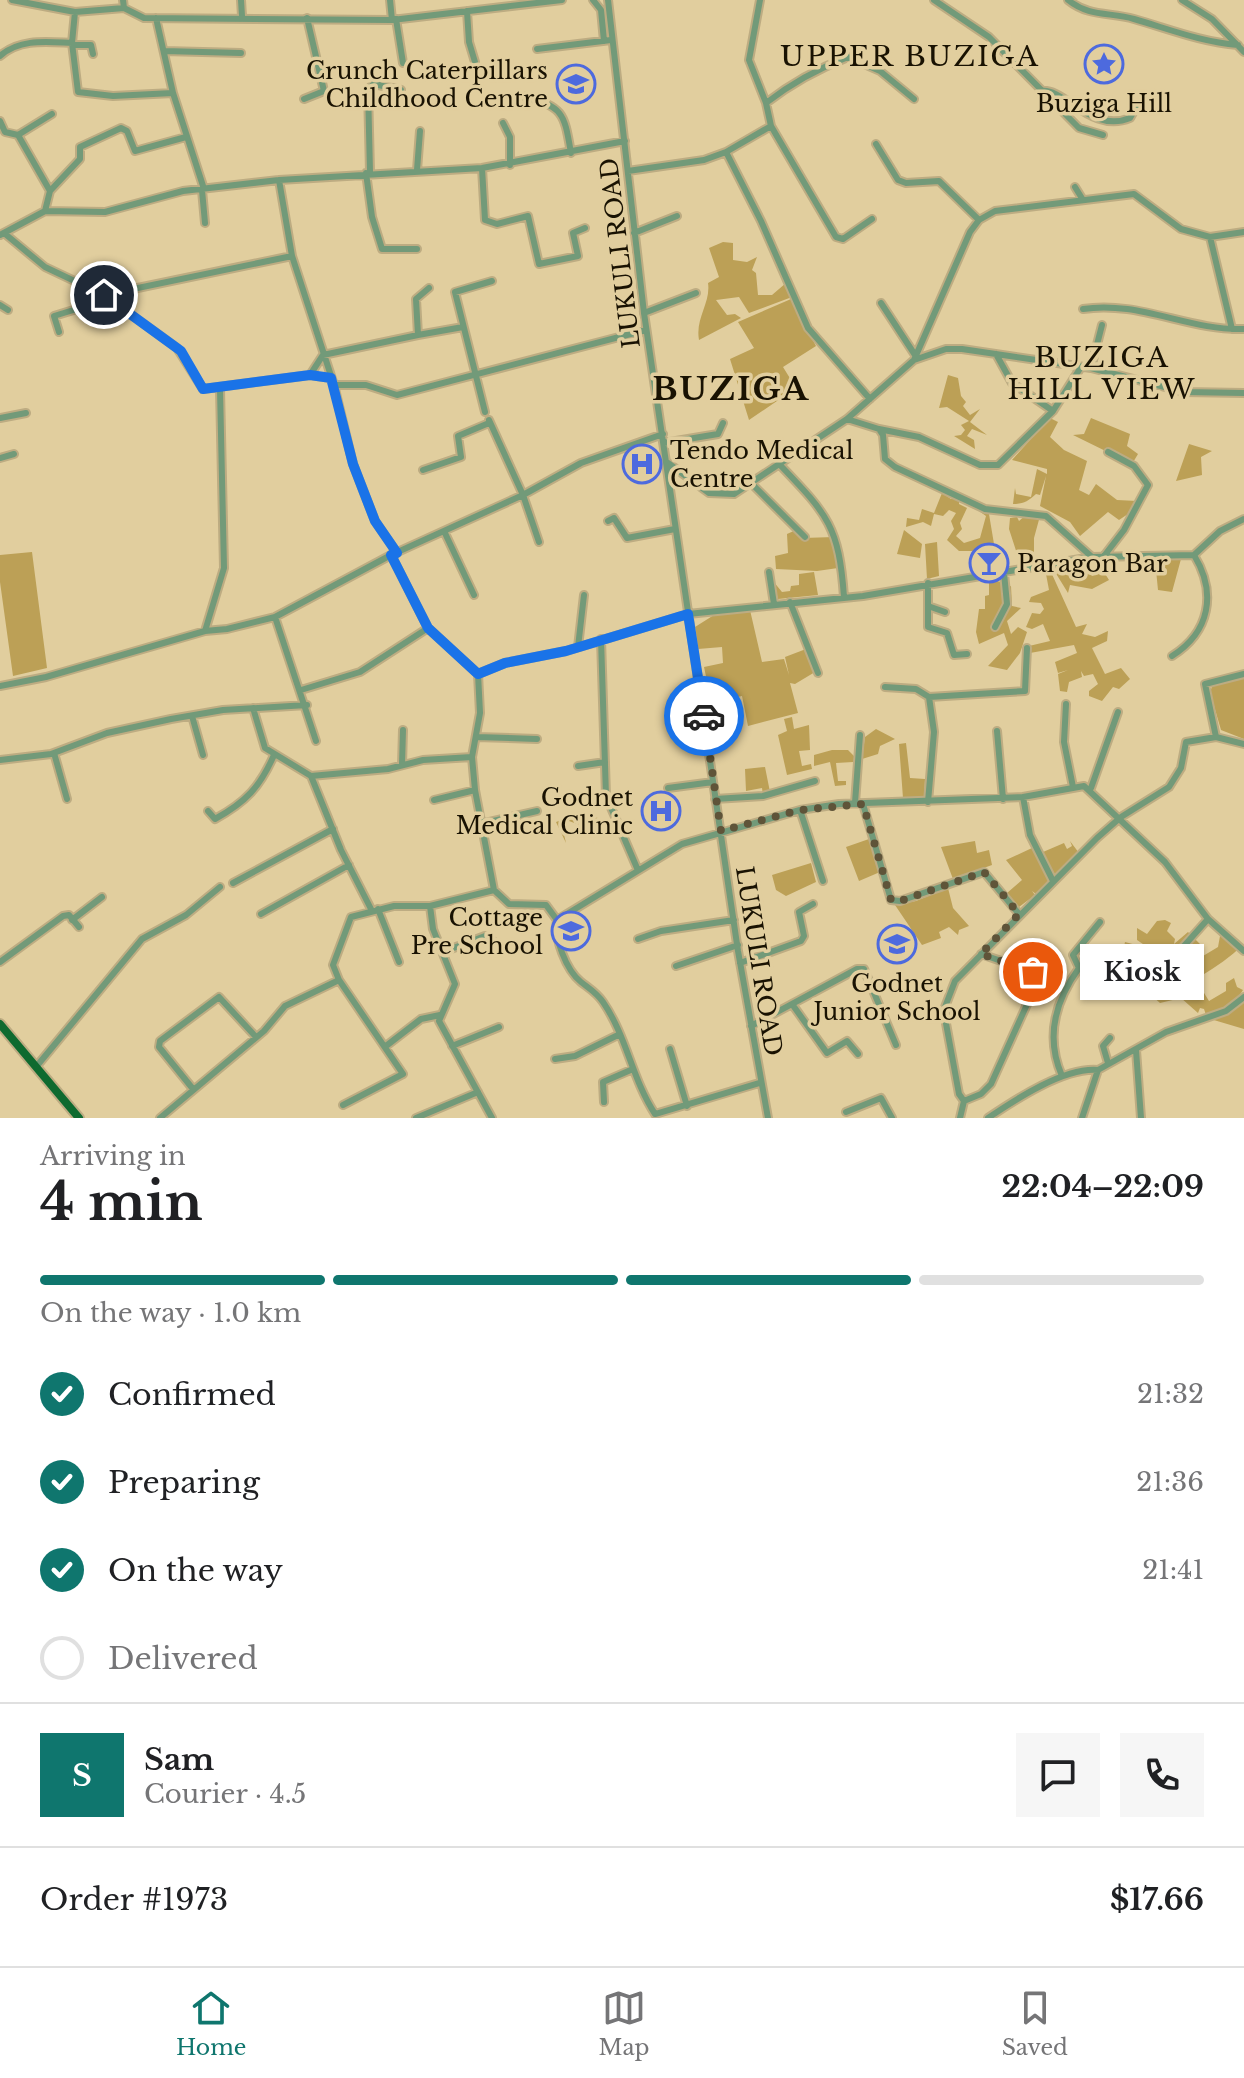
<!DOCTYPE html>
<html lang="en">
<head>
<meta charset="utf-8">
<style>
	body { margin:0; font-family:"Libre Baskerville",serif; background:#f6f6f6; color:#202124; height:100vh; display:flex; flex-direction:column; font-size:30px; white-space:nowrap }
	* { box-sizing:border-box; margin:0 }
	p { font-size:26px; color:#757577 }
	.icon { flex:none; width:44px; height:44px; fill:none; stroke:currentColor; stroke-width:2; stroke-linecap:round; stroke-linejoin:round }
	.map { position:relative; height:1118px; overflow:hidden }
	.drawer { display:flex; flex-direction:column; background:#fff; flex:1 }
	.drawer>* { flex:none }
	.pin { position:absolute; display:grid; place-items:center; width:68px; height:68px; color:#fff; margin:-34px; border:4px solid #fff; border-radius:50%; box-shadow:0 2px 8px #0007 }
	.courier { position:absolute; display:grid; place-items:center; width:80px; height:80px; margin:-40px; border:6px solid #1a73e8; border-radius:50%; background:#fff; color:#222; box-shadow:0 2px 10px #0007 }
	.bubble { position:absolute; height:56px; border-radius:0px; background:#fff; box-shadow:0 2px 6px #0004; font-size:26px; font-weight:700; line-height:56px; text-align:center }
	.summary em { font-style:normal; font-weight:700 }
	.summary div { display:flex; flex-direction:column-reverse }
	.summary { display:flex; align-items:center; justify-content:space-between; height:136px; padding:0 40px }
	h1 { font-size:52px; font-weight:700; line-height:60px }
	.bar { display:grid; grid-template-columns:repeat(4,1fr); gap:12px 8px; align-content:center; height:96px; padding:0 40px }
	.bar i { height:10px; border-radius:6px; background:#e0e0e0 }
	.bar .active { background:#0f766e }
	.bar p { grid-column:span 4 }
	.line { display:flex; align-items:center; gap:20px; padding:0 40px; border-top:2px solid #e0e0e0 }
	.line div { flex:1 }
	.round { display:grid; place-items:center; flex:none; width:84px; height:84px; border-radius:0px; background:#f6f6f6 }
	ol { padding:0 40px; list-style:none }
	li { display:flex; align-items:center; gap:24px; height:88px }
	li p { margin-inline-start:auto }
	li .icon { padding:8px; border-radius:50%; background:#0f766e; color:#fff; stroke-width:4 }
	li:last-child { color:#757577 }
	li i { width:44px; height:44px; border:4px solid #e0e0e0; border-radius:50% }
	.tab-bar { display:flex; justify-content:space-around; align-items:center; height:112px; border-top:2px solid #e0e0e0; background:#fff; font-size:22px; color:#757577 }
	.tab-bar a { display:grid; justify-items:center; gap:4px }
	.tab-bar .active { color:#0f766e }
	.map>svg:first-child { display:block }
	.green { fill:#bca056 }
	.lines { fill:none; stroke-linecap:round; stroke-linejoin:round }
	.minor-casing { stroke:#bdac82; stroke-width:10 }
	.major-casing { stroke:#bdac82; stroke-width:12 }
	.minor { stroke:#729a79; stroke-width:6 }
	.major { stroke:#0e6a2f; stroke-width:8 }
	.done { stroke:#5f5439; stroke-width:8; stroke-dasharray:0 14.4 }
	.route { stroke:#1a73e8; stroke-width:10 }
	.labels { text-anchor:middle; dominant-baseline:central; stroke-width:7; stroke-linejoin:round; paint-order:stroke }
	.poi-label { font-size:24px; fill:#191202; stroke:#e1ce9e; text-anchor:end }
	.street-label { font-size:24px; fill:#191202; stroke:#e1ce9e }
	.quarter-label { font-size:28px; letter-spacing:2px; fill:#191202; stroke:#e1ce9e }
	.district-label { font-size:32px; font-weight:bold; letter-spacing:2px; fill:#191202; stroke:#e1ce9e }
</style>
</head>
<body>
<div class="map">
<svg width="1244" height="1118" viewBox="0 0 1244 1118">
	<rect width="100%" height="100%" fill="#e1ce9e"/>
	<!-- green -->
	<path class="green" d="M723 242 733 243V260L747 262 757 257 752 270 756 273 758 295H772L786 283 792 297 749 313 739 297 716 300 727 315 735 314 741 318 699 340C695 318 711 303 708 283L719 277 709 248Z
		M791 299 816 346 783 367 796 388 749 420 730 359 754 348 738 322Z
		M948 375 958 378 961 396 966 402 963 406 970 415 980 409 970 422 987 435 972 429 967 436 974 440 975 449 954 436 961 435 965 430 961 425 969 421 947 407 939 408Z
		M1050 418 1058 422 1050 437 1064 450 1087 461 1079 490 1089 495 1096 484 1117 500 1137 501 1131 512 1119 520 1108 512 1080 536 1070 522 1040 506 1046 476 1040 495 1036 494C1028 501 1024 504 1013 504L1015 488 1016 494 1031 497 1037 469 1047 474V469L1012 460Z
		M1091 418 1130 434 1127 446 1138 454 1132 464 1073 435 1084 434Z
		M1189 444 1212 451 1201 457 1202 475 1176 481Z
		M942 493 951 499 959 498V504L967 508 960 523 962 529 956 536 964 543 980 538 986 516 979 511 989 514 995 550 991 555 982 556 980 551H959L947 540 954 529 951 521 956 513 949 510 943 516 934 514 931 526 923 522 906 527 907 518 919 520 922 509 934 513Z
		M1026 515 1040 516 1034 538V563L1021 566 1009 529 1010 518 1017 517 1019 521Z
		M796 530 803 538 834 537 838 568 817 571 776 569 775 556 788 553 787 534Z
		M904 530 922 544 920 558 897 554Z
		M937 542 939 576 927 579 925 544Z
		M32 552 47 668 13 676 0 582V555Z
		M1161 558 1181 559 1172 592 1158 590 1156 570H1164Z
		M1097 561 1109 580 1092 589 1070 585 1068 593 1052 567 1081 564 1082 572 1089 571 1092 576 1098 573 1093 562Z
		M814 572 818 595 778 599 773 581 782 592 790 591 791 586 799 585V574Z
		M1051 572 1076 627 1087 624 1082 634 1095 637 1108 631 1107 641 1092 648 1105 674 1121 668 1130 679 1119 689 1113 687 1102 701 1089 696V691L1098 684 1093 674 1084 676 1081 671 1082 677 1069 682 1067 692 1060 691 1058 674 1068 670 1058 673 1055 662 1077 653 1074 645 1030 653 1029 646 1050 641 1043 624 1032 629 1026 627 1032 613 1040 614 1044 609 1041 603 1029 602 1031 597 1049 590 1046 574Z
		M993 580 1001 582 1005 588 1011 586 1012 606 1021 608 1007 621 1011 634 1018 627 1027 632 1020 653 1007 670 988 666 1008 645 1004 633 979 644 976 632 979 609H985V596L989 595V581Z
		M750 610 762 662 784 659 789 675 785 657 806 649 815 672 795 684 790 683 798 713 748 726 742 696 706 704 703 682 707 681 704 667 723 663 722 647 698 649 695 627 714 615Z
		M1244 677V739L1221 730 1210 692 1213 684Z
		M792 717 794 729 809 725 810 750 799 751 802 766 811 764 812 769 787 775 778 735 787 731 784 719Z
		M876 729 895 739 880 746 878 754 862 759 865 737Z
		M906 743 910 778 925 779 924 798H903L899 744Z
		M832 750H848L855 757 853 762 836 763 838 781H846V785L835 786 830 762 814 766V755Z
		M765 767 770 792 763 795 762 788 746 791 745 769Z
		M575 815 606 819 609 825 607 832 599 835 582 832 580 825 569 821 562 826 566 843 556 822Z
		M869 839 880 872 859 881 846 847Z
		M975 841 977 853 989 850 992 865 953 879 941 847Z
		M1070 841 1079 853 1055 875 1043 852 1064 843 1067 849 1072 846Z
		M1032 848 1050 881 1036 894 1032 891 1035 895 1019 907 1007 893 1022 880 1006 860Z
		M811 863 816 882 786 896 776 890 772 875Z
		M948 888 953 908 969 926 959 930 958 935 949 927 939 932 941 938 922 945 895 905 916 901Z
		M1165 920 1171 923 1167 931 1175 939 1174 944 1188 932 1200 944 1198 948 1203 956 1218 947 1220 936 1207 922 1215 921 1243 945C1230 957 1216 967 1201 976V988L1209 1001 1226 991V983L1234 978 1237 987 1243 990 1237 999 1244 1001V1029L1207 1018 1204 1009 1200 1008 1198 1013 1181 998 1160 1003 1151 995 1123 951 1125 942 1140 946 1145 953 1142 963 1157 975 1164 969 1162 957 1137 940V928L1147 934 1157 921Z"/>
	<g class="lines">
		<!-- minor casing -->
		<g class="minor-casing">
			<path id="minor" d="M12 0 75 12 124 8 123 0
				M241 0 242 16
				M390 0 392 20
				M593 0 601 10 604 41
				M608 0 644 313 738 951 768 1118
				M760 0 749 60 766 103
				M934 0 989 37 1079 128 1103 135
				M1068 0C1089 17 1110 12 1134 19 1169 29 1201 42 1238 45
				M1182 0 1212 19 1244 52
				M124 8 144 18 392 20 562 0
				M467 11 469 42 475 62
				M156 18 173 93 204 189
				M396 19 403 63
				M72 43 78 92 113 96 173 93
				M73 45H91L93 54
				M537 49 611 40
				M164 51 241 53
				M0 56C20 38 48 42 72 43L75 12
				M1042 91C1064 88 1092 134 1130 118L1138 104
				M523 96C564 107 564 113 571 153
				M304 99 324 91 307 18
				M0 121 5 132 18 135 52 114
				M503 123 510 137V165
				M771 126 836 237 843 239 872 219
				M18 135 50 191
				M876 144 898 180 906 183 939 181 979 220
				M726 152 771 126 766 103C793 82 817 69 848 57L880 71 914 99
				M482 168 485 220 497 224 528 216 539 264 578 256 573 233 585 228
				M417 170 420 131
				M628 171 704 160 726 152 761 221 808 328 870 399
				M370 172 368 89 374 84 401 90
				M366 173 372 217 382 249H417
				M279 180 292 256 334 385 353 464 375 521 397 553
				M1075 187 1083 200
				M202 190 205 223
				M45 211 50 191 80 159V147L121 128 127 131 135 151 186 137
				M4 233 45 267 104 295 177 348 203 389 310 375 331 378
				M634 233 677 216
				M0 235 45 211 105 212 183 191 279 180 482 168 625 141
				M1210 237 1232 329
				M104 295 292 256
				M881 303 915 355
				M0 305 8 310
				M1083 309C1138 300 1189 331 1244 329
				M644 313 696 293
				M59 332 54 316 109 299
				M418 335 463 327
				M996 354 1012 383 1053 411
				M914 360 946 349H962L1091 368 1184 392 1244 393
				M1091 368 1102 325
				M310 375 323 355 418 335 416 299 429 288
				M334 385H366L397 395 646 330
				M485 412 455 292 492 281
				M0 418 26 413
				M847 419 879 429 883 435 885 459 895 467 985 509 1046 516 1092 557
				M489 420 523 495 539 542
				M879 429 919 437 980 465H998L1053 411 1081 367
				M664 443 718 434 723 423
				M0 458 14 454
				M668 463 709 493 734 494 847 419 914 360 970 232 979 220 995 211 1134 194 1181 229 1210 237 1244 232
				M781 466C828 515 839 527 844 597
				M423 470 461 457 458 436 489 423
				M752 484 805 537
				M608 521 614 518 627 538 675 529
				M444 531 474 595
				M391 555 428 628 478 674
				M1104 556 1124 530 1148 485 1134 466 1108 452
				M769 572 774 604
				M928 583V627L947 633 954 655 967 654
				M790 602 818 673
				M928 606 945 612
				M275 617 316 741
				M995 627 1007 604 1004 573
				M205 631 224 568 220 389
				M601 639 606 796 637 868
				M578 647 584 595
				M1172 656C1210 632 1217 593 1194 555
				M0 686 46 677 205 631 227 629 275 617 391 555 523 495 581 463 663 434
				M885 687 916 689 929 697 934 732 928 802
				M301 690 360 672 428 628
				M929 697 1025 691 1027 648
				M1066 704 1064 742 1073 787
				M253 708 265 748 311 776 341 850 372 911
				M192 716 203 755
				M997 731 1003 799
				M476 737 537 739
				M1216 737 1205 684 1244 674
				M54 753 67 799
				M0 760 51 754 107 733 171 719 223 710 307 705
				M402 765 403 730
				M578 766 605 762
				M311 776 388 769 423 760 472 757
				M668 788 713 782
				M1091 788 1118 712
				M1023 797 1030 835 1053 881
				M715 799 763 796 815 781
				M434 800 475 790
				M855 803 860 735
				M863 804 891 900 900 901 984 872 1019 914
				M800 810 823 881
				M208 811 215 819C246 802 260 787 274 755
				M480 824 537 811
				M233 883 333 829
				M430 906 433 929 455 984 439 1021 492 1118
				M378 909 399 962
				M261 914 349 865
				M72 920 102 897
				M557 920 546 905 509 904 494 890 475 790 472 757 480 713 478 674 505 663 566 651 688 614 863 596 1092 557 1194 555 1220 531 1244 519
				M638 939 661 931 734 920
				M443 952 485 936 505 949
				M981 954 1033 972
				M1165 960 1183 947 1208 919
				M0 962 63 916 69 915 79 927
				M740 963 801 941 804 936 799 912 813 904
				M676 966 738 945
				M339 980 403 1074 343 1105
				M792 1004 827 1053 847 1041 858 1054
				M751 1026 857 969H864L896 1045
				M386 1046 421 1019 440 1015
				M452 1046 499 1027
				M670 1049 687 1106
				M1136 1050 1141 1118
				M555 1059 575 1056 620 1034
				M1108 1063 1103 1046 1110 1038
				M36 1067 142 939 186 915 220 887
				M1062 1076C1045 1037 1055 1001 1079 968L1073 955 1100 922
				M759 1083 655 1114C632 1079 627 1037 603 1002 597 993 590 989 581 982 566 970 554 938 557 920L682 844 800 810 839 804 1023 797 1084 786 1165 862 1208 919 1244 951
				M193 1089 159 1047 160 1041 219 997 256 1037
				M964 1101 981 1094 991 1084 1029 1000
				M604 1102 603 1082 633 1069
				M846 1112 881 1098 892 1118
				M160 1118 264 1031 285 1006 339 980 333 965 351 917 394 906H430L494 890
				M416 1118 478 1092
				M960 1118 964 1101 959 1094 945 1018V1007L955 981 1097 838 1121 817 1169 787 1181 768 1186 742 1216 737 1244 744
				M988 1118C1016 1099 1065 1067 1098 1070
				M1082 1118 1098 1070 1166 1032 1226 1011 1244 997"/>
		</g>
		<!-- major casing -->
		<g class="major-casing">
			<path id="major" d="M0 1024 79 1118"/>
		</g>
		<!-- minor -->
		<use href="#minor" class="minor"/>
		<!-- major -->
		<use href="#major" class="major"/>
	</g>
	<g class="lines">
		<!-- done -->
		<path class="done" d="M704 716 721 831 800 810 863 804 891 900 900 901 984 872 1019 914 981 954 1033 972"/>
		<!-- route -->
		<path class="route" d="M104 295 181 351 203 389 310 375 331 378 353 464 375 521 397 553 391 555 428 628 478 674 505 663 566 651 688 614 704 716"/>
	</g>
	<!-- icons -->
	<defs>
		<g id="sight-ring" transform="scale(2)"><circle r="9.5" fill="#e1ce9e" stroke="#4d6ade" stroke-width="1.5"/><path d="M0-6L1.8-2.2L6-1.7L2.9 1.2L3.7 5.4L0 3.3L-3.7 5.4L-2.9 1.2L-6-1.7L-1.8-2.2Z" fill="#4d6ade"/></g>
		<g id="school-ring" transform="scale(2)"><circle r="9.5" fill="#e1ce9e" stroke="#4d6ade" stroke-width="1.5"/><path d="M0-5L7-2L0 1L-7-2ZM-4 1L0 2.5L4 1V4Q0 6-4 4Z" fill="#4d6ade"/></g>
		<g id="hospital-ring" transform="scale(2)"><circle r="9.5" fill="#e1ce9e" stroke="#4d6ade" stroke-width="1.5"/><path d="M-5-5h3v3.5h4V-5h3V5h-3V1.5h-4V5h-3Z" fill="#4d6ade"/></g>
		<g id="bar-ring" transform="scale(2)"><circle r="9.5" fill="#e1ce9e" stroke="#4d6ade" stroke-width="1.5"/><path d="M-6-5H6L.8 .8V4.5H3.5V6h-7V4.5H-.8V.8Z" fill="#4d6ade"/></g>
	</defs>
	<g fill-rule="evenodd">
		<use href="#sight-ring" x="1104" y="64"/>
		<use href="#school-ring" x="576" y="84"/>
		<use href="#hospital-ring" x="642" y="464"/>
		<use href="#bar-ring" x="989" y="563"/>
		<use href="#hospital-ring" x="661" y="811"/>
		<use href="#school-ring" x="571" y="931"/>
		<use href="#school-ring" x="897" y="944"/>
	</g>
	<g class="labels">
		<!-- poi labels -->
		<g class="poi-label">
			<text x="548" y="70">Crunch Caterpillars<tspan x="548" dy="28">Childhood Centre</tspan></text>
			<text x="1104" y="103" text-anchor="middle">Buziga Hill</text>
			<text x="670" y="450" text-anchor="start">Tendo Medical<tspan x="670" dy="28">Centre</tspan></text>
			<text x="1017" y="563" text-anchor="start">Paragon Bar</text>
			<text x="633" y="797">Godnet<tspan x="633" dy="28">Medical Clinic</tspan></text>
			<text x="543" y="917">Cottage<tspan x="543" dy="28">Pre School</tspan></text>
			<text x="897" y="983" text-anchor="middle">Godnet<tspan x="897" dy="28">Junior School</tspan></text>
		</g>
		<!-- street labels -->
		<g class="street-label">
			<text transform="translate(620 253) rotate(-97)">LUKULI ROAD</text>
			<text transform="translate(759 961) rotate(81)">LUKULI ROAD</text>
		</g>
		<!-- quarter labels -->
		<g class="quarter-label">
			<text x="910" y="56">UPPER BUZIGA</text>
			<text x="1102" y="357">BUZIGA<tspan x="1102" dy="32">HILL VIEW</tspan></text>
		</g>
		<!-- district labels -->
		<g class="district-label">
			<text x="731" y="389">BUZIGA</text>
		</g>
	</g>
</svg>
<div class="pin" style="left:1033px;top:972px;background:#ea580c"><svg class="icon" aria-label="bag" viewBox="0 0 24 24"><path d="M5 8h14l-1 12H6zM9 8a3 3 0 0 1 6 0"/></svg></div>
<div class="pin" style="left:104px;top:295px;background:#1f2937"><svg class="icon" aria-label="home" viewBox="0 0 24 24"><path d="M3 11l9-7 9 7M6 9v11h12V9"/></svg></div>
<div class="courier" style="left:704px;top:716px"><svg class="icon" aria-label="car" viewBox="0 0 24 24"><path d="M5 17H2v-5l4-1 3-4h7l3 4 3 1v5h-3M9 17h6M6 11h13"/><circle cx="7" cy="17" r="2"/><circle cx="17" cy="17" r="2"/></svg></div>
<div class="bubble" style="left:1080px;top:944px;width:124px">Kiosk</div>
</div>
<section class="drawer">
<div class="summary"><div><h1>4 min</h1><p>Arriving in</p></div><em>22:04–22:09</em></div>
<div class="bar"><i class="active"></i><i class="active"></i><i class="active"></i><i></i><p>On the way · 1.0 km</p></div>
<ol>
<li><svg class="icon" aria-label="check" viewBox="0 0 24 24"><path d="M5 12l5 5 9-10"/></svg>Confirmed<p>21:32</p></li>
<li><svg class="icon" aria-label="check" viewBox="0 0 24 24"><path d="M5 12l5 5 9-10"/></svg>Preparing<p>21:36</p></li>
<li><svg class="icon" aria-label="check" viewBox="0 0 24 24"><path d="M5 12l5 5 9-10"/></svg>On the way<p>21:41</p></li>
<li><i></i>Delivered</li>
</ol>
<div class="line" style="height:144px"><b class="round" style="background:#0f766e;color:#fff">S</b><div><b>Sam</b><p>Courier · 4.5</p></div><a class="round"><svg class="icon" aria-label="chat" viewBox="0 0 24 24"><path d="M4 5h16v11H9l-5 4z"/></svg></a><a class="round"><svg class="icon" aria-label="phone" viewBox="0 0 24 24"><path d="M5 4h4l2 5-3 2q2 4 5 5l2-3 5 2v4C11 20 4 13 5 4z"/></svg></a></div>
<div class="line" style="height:104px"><div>Order #1973</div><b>$17.66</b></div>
</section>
<nav class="tab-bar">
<a class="active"><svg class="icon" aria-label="home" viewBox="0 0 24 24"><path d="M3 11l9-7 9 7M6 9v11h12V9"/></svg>Home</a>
<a><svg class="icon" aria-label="map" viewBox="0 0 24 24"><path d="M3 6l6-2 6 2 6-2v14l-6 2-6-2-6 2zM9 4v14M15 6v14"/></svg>Map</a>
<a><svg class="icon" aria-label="saved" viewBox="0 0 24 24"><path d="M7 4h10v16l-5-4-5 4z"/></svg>Saved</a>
</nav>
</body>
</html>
